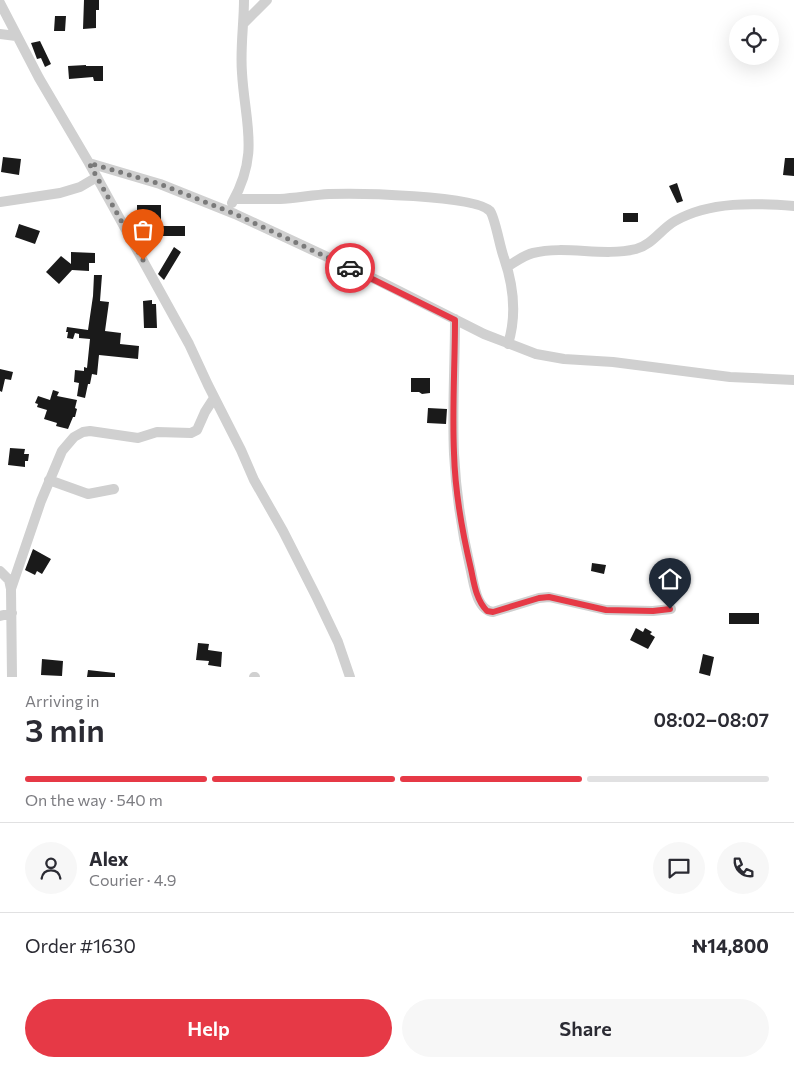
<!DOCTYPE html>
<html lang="en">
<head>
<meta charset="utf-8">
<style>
	body { margin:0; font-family:Commissioner,sans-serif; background:#f7f7f7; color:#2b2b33; height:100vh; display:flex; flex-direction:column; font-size:19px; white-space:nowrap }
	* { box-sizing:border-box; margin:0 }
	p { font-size:16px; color:#7c7c81 }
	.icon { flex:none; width:28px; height:28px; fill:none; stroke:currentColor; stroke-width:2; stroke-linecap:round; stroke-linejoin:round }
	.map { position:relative; height:677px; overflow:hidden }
	.drawer { display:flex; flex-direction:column; background:#fff; flex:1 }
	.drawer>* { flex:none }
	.buttons { position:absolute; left:729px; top:15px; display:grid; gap:10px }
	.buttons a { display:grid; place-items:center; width:50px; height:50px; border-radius:50%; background:#fff; box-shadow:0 5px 20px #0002; font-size:25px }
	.pin { position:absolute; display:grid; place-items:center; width:42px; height:42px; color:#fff; margin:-51px -21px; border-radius:50% 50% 50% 0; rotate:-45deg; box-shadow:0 0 5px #0007 }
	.pin .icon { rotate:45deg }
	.courier { position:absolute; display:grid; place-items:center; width:50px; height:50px; margin:-25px; border:4px solid #e63946; border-radius:50%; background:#fff; color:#222; box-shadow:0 1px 6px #0007 }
	.headline em { font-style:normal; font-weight:600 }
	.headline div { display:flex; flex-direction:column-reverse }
	.headline { display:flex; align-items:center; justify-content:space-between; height:85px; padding:0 25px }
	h1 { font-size:32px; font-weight:600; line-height:38px }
	.bar { display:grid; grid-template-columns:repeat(4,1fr); gap:8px 5px; align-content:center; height:60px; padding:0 25px }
	.bar i { height:6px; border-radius:4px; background:#e1e1e2 }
	.bar .current { background:#e63946 }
	.bar p { grid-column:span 4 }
	.line { display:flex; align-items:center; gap:12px; padding:0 25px; border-top:1px solid #e1e1e2 }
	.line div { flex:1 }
	.round { display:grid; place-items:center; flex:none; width:52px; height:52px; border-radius:26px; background:#f7f7f7 }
	.button { display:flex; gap:10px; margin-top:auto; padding:10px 25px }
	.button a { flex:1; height:58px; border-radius:30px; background:#e63946; color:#fff; font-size:20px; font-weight:600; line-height:58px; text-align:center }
	.button a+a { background:#f7f7f7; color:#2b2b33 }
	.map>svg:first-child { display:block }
	.building { fill:#1a1a1a }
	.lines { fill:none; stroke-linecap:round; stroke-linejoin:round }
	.minor { stroke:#d0d0d0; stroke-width:10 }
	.done { stroke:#7a7a7a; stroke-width:5; stroke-dasharray:0 9 }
	.route { stroke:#e63946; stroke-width:6 }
</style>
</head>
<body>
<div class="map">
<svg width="794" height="677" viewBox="0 0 794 677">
	<rect width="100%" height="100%" fill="#fff"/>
	<!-- building -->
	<path class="building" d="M84 0H99V10H96V28L83 29Z
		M55 16H66L65 31H54Z
		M40 41 51 64 45 67 41 58 37 59 31 43Z
		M86 65V66H103V81H94L93 77 69 79 68 66Z
		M3 157 21 159 19 175 1 172Z
		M785 158H794V176L783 175Z
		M677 183 683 201 677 203 669 186Z
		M137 205H161V226H185V236H140V220L137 219Z
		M623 213H638V222H623Z
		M19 224 40 231 35 244 15 237Z
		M174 247 181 252 164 280 158 274Z
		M71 252 95 253V263H89V271L72 270 59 284 46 272 61 256 71 264Z
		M94 275H102L100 301 109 302 105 331 121 333 120 344 139 346 138 359 99 355 97 375 92 374 90 384H88L85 398 77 396 79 383 74 382 75 370 84 371V367L87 368 90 339 79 338V334L75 333 73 339 67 338 68 332H66L67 327 88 330 93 296Z
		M152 300V304H156L157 328H144L143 301Z
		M0 369 13 372 11 380 5 379 2 392 0 391Z
		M411 378H430V393L422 394 419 392H411Z
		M53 390 59 392 57 396 77 400 75 408 77 409 75 417H73L68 429 56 426 57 423 44 419 47 410 37 407 38 404 35 403 38 396 50 400Z
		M428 408 447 409 446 424 427 423Z
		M10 448 25 449 24 454H29L28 461H25V467L8 465Z
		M33 549 51 559 42 574 37 571 35 575 25 570Z
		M592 563 606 565 604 574 591 571Z
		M729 613H759V624H729Z
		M636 628 643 632 645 628 652 632 650 634 655 637 648 649 630 640Z
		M198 643 209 644 208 650 222 652 221 667 208 665 209 661 196 660Z
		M703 654 714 657 710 676 699 673Z
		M42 659 63 661 62 676 41 675Z
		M88 670 115 673V677H87Z"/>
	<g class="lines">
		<!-- minor -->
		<path class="minor" d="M0 3 39 78 89 163 189 344 208 385 241 450 254 480 283 531 317 598 338 642 350 677
			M244 23 267 0
			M0 34 16 36
			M89 163 160 184 235 214 379 281 484 334 536 354 564 359 613 362 730 377 794 380
			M234 199C250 199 265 199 280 199 296 198 313 195 329 194 355 193 475 195 490 211 495 217 500 248 504 258 514 287 517 315 508 344
			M0 202 60 193 80 187 97 177
			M232 203C260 153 245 124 242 73 240 48 244 24 244 0
			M507 267C515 262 524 255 533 253 567 245 602 257 636 249 652 245 661 229 675 221 710 201 755 203 794 206
			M455 319C455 364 452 409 454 454 456 493 462 533 471 571 474 585 477 610 493 612L539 598 549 597 606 610 653 611 671 609
			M49 480 88 494 114 489
			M0 571 9 580 11 589 12 677
			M11 589 41 501 62 451 74 437 83 432 90 431 138 438 157 432 191 433 197 430 205 412 214 398
			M0 616 12 613
			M254 677H255"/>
	</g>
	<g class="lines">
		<!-- done -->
		<path class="done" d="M143 260 89 163 160 184 235 214 350 268"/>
		<!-- route -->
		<path class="route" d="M350 268 455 320C455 364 452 408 454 453 455 492 462 531 471 569 474 583 476 600 487 611L493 612 539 598 549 597 606 610 653 611 670 609"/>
	</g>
</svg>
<div class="buttons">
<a><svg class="icon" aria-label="locate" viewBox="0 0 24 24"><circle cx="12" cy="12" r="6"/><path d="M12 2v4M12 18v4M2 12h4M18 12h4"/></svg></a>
</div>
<div class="pin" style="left:143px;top:260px;background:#ea580c"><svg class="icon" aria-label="bag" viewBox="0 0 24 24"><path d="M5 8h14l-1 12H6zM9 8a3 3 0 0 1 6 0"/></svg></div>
<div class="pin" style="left:670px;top:609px;background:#1f2937"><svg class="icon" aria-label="home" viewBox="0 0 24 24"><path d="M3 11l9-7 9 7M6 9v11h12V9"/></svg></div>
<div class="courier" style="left:350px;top:268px"><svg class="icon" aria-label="car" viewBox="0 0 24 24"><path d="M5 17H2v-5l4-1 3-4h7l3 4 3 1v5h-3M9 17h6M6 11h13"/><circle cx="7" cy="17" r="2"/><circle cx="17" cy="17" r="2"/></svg></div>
</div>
<section class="drawer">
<div class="headline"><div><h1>3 min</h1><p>Arriving in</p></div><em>08:02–08:07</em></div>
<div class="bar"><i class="current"></i><i class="current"></i><i class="current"></i><i></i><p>On the way · 540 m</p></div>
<div class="line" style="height:90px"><a class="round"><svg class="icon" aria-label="person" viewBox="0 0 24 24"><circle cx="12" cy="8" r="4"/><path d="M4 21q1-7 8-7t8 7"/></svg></a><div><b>Alex</b><p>Courier · 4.9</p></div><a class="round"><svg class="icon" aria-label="chat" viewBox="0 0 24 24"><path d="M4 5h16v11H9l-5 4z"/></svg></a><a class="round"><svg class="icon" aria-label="phone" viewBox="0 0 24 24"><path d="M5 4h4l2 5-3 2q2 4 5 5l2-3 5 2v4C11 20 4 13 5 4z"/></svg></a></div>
<div class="line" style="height:65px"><div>Order #1630</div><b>₦14,800</b></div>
<div class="button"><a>Help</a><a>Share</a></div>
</section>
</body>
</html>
